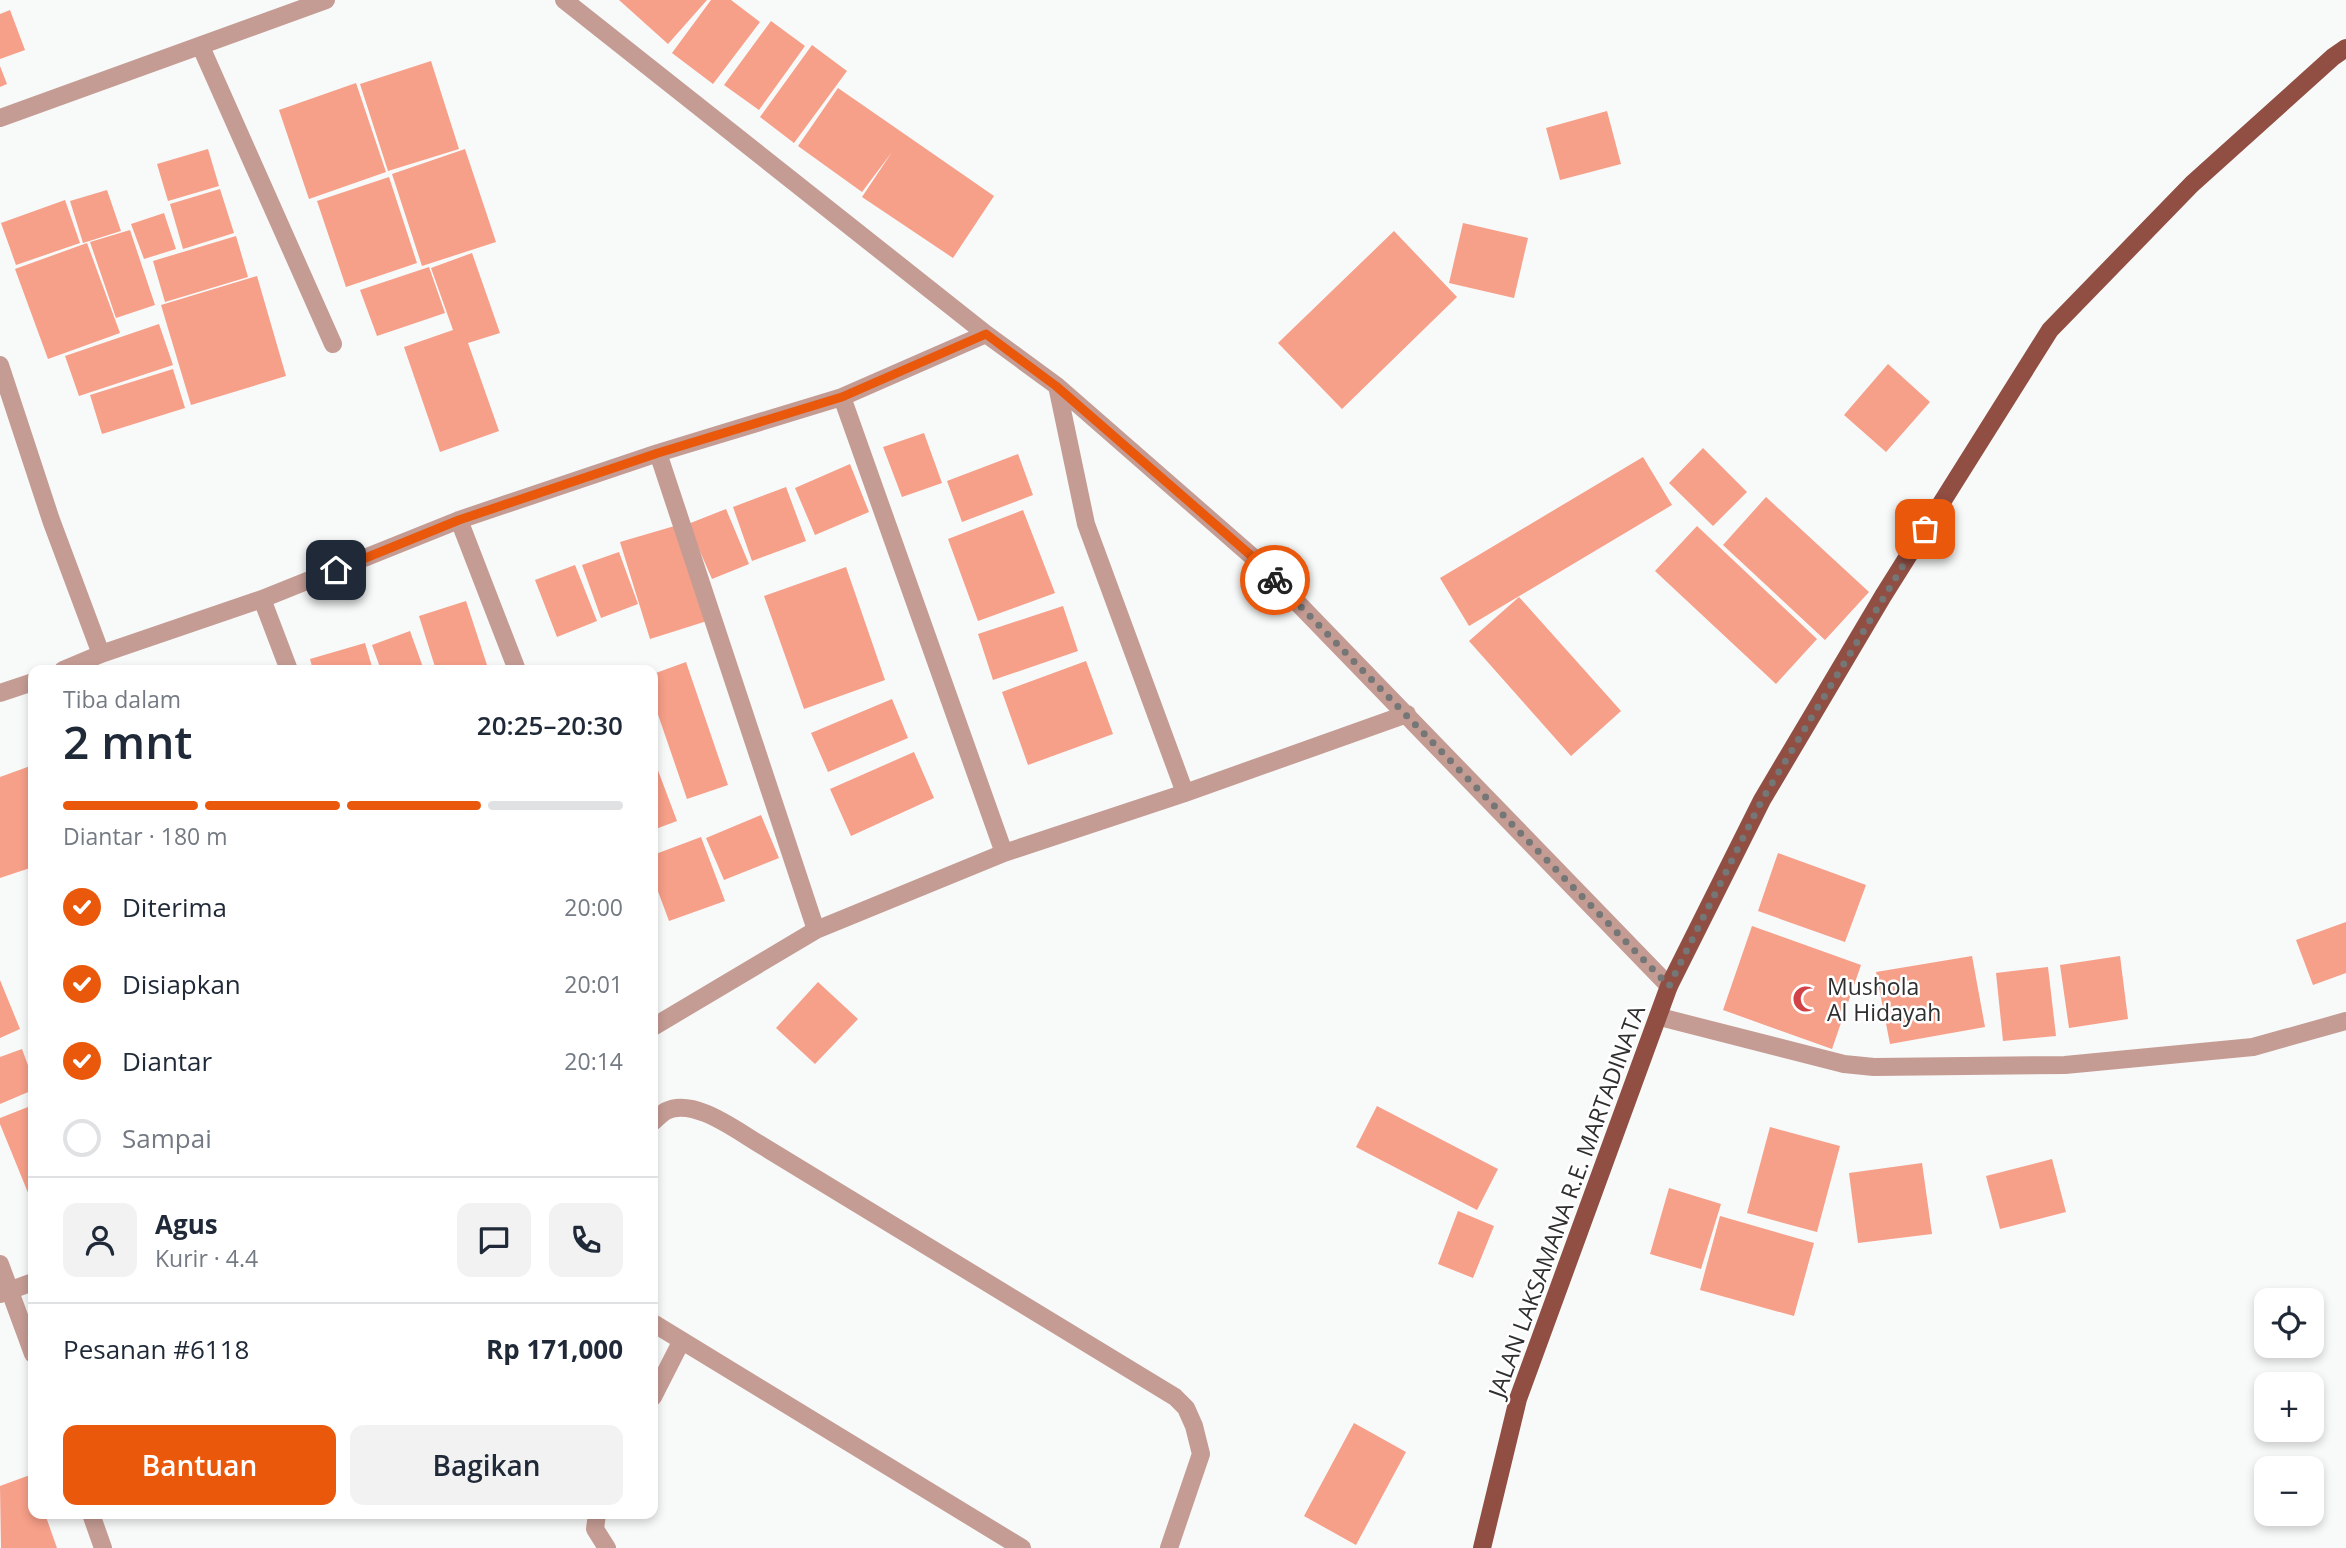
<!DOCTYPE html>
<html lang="id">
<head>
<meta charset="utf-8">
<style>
	body { margin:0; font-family:"Open Sans",sans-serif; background:#f2f2f3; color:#1f2937; height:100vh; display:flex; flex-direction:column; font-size:26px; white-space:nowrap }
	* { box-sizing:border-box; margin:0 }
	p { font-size:23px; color:#747a83 }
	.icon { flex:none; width:38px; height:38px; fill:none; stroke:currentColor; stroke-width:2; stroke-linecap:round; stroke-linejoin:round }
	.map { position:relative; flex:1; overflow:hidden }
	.panel { position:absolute; left:28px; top:665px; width:630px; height:854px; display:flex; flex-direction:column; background:#fff; border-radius:14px; box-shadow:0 4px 10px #0003 }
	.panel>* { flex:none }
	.controls { position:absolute; left:2254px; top:1288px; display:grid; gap:14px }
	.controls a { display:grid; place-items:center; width:70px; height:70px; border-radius:14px; background:#fff; box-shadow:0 4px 10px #0003; font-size:35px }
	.pin { position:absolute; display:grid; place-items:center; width:60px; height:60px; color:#fff; margin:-30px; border-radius:14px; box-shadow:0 4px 10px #0006 }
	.courier { position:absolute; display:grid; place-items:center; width:70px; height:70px; margin:-35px; border:5px solid #ea580c; border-radius:50%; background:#fff; color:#222; box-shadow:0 2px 9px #0007 }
	.overview em { font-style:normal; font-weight:600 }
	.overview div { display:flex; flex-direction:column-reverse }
	.overview { display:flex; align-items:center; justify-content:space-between; height:119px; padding:0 35px }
	h1 { font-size:46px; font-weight:600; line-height:52px }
	.bar { display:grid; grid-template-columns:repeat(4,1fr); gap:10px 7px; align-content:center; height:84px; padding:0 35px }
	.bar i { height:9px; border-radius:5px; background:#e0e1e3 }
	.bar .active { background:#ea580c }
	.bar p { grid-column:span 4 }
	.line { display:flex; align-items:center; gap:18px; padding:0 35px; border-top:2px solid #e0e1e3 }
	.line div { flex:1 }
	.round { display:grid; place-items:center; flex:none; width:74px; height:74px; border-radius:14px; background:#f2f2f3 }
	ol { padding:0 35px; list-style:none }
	li { display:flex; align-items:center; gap:21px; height:77px }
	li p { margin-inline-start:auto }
	li .icon { padding:7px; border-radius:50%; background:#ea580c; color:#fff; stroke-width:4 }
	li:last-child { color:#747a83 }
	li i { width:38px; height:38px; border:4px solid #e0e1e3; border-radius:50% }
	.primary-button { display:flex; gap:14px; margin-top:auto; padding:14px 35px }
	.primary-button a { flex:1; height:80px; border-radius:14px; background:#ea580c; color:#fff; font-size:28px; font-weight:600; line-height:80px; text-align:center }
	.primary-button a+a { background:#f2f2f3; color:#1f2937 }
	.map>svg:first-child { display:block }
	.building { fill:#f69f89 }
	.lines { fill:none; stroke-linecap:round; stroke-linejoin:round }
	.minor { stroke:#c49c94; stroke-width:18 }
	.major { stroke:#914e43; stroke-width:18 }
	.done { stroke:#757676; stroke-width:7; stroke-dasharray:0 12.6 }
	.route { stroke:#ea580c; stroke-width:9 }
	.labels { text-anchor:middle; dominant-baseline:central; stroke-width:5; stroke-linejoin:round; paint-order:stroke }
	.poi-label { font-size:23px; fill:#2f2f2f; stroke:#fff; text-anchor:start }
	.street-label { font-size:23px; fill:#2f2f2f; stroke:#fff }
</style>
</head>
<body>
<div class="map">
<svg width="2346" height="1548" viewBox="0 0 2346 1548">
	<rect width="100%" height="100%" fill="#f8f9f9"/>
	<!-- building -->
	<path class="building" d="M619 0H707L668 44Z
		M711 0H731L760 22 713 84 672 53Z
		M10 10 25 50 0 59V14Z
		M771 21 805 46 759 110 724 85Z
		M812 45 847 71 794 143 760 117Z
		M431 61 459 149 388 171 360 84Z
		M0 66 7 84 0 87Z
		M356 83 386 172 309 199 279 110Z
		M838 88 994 196 953 258 862 197 892 152 862 192 798 146Z
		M1607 111 1621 164 1560 180 1546 128Z
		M208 149 219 186 168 201 157 164Z
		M465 149 496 242 422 266 392 174Z
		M389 177 417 263 346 287 317 201Z
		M220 189 234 233 183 249 170 204Z
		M107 190 121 231 83 243 70 201Z
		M65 200 80 243 16 265 1 223Z
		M164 213 176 249 144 259 131 224Z
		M1463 223 1528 238 1514 298 1449 283Z
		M130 230 155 305 116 318 90 242Z
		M1394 231 1457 297 1342 409 1278 343Z
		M236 236 248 277 165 302 153 261Z
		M87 243 120 333 48 359 15 269Z
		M472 253 500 333 468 343 499 431 440 452 404 347 453 330 431 268Z
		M429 267 445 313 377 336 360 290Z
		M257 276 286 376 191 405 161 305Z
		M159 324 173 365 79 396 65 356Z
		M1888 364 1930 402 1886 452 1844 415Z
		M173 369 185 408 102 434 90 395Z
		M924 433 942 483 902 497 883 447Z
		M1703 448 1747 492 1713 526 1669 483Z
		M1018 454 1033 495 962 522 947 481Z
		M1643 457 1672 505 1469 626 1440 578Z
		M850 464 869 512 815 535 795 488Z
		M786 487 806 541 752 561 733 507Z
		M1766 497 1869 592 1825 640 1723 545Z
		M726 509 749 564 712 579 688 524Z
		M1023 510 1055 593 978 621 948 539Z
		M678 525 707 621 650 639 620 542Z
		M1697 526 1817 639 1776 684 1655 571Z
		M619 552 638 604 601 618 582 565Z
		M575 565 597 621 557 637 535 580Z
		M846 567 885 680 804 709 764 596Z
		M1519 597 1621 711 1571 756 1469 641Z
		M466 601 487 665 470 670H436L419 616Z
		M1063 606 1078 651 993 680 978 634Z
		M410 631 424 670H381L372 645Z
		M365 643 373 670H313L310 659Z
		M1086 661 1113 734 1028 765 1002 692Z
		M686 662 728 785 687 799 653 700V674Z
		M892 699 908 738 828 772 811 733Z
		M914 752 934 798 851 836 830 789Z
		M653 757 677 821 653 830Z
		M33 765V867L0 878V777Z
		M761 815 779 858 724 880 706 838Z
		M701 837 725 901 669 921 653 878V855Z
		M1778 853 1866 885 1845 942 1758 911Z
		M2346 922V973L2313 985 2296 940Z
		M1752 926 1861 965 1832 1049 1723 1010Z
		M1972 956 1985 1027 1890 1044 1876 972Z
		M2120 956 2128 1019 2069 1028 2060 965Z
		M2048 967 2056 1036 2003 1041 1996 973Z
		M0 980 20 1029 0 1038Z
		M818 982 858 1019 815 1064 776 1028Z
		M22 1049 33 1079V1090L0 1104V1057Z
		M33 1105V1205L0 1124V1118Z
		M1377 1106 1498 1169 1477 1210 1356 1147Z
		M1770 1127 1840 1146 1817 1232 1747 1213Z
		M2052 1159 2066 1212 2000 1229 1986 1176Z
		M1922 1163 1932 1234 1858 1243 1849 1173Z
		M1669 1188 1721 1204 1701 1269 1650 1254Z
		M1458 1211 1494 1226 1473 1278 1438 1264Z
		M1720 1216 1814 1243 1794 1316 1700 1290Z
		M1354 1423 1406 1452 1356 1545 1304 1516Z
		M30 1475 33 1483V1514H45L57 1548H1L0 1486Z"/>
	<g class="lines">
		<!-- minor -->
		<path class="minor" d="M564 0 986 334 1057 386 1255 559 1669 986
			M201 47 333 344
			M0 118 326 0
			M0 365 51 520 101 654
			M1057 386 1086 524 1185 793
			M842 397 1004 853
			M658 453 816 930
			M459 520 517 670
			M262 599 289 670
			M63 670 101 654 262 599 459 520 658 453 842 397 986 334
			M0 693 33 682
			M1660 1017 1844 1064 1874 1067 2065 1065 2253 1047 2346 1021
			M653 1027 816 930 1004 853 1185 793 1407 714
			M653 1122C657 1118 661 1114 666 1111 694 1097 737 1131 761 1145L1175 1397 1186 1408 1194 1426 1201 1454 1169 1548
			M0 1264 33 1354
			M0 1294 33 1282
			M653 1323 1022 1548
			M653 1397 681 1342
			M91 1514 103 1548
			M597 1514 595 1529 607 1548"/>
		<!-- major -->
		<path class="major" d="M1482 1548 1518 1399 1669 986 1762 800 1883 596 2050 330 2192 184 2333 57 2346 48"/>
	</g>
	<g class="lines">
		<!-- done -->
		<path class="done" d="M1275 580 1669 986 1762 800 1925 529"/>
		<!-- route -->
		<path class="route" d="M336 570 459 520 658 453 842 397 986 334 1056 386 1255 559 1275 580"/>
	</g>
	<!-- icons -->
	<defs>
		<g id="mosque-bare" transform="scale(2.1)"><path d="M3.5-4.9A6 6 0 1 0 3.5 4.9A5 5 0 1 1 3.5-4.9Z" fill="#d24348" stroke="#fff" stroke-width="2.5" paint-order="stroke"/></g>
	</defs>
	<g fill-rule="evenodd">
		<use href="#mosque-bare" x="1806" y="999"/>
	</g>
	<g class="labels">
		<!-- poi labels -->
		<g class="poi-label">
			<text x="1827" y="986">Mushola<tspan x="1827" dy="26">Al Hidayah</tspan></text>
		</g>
		<!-- street labels -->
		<g class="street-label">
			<text transform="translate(1566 1201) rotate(-70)">JALAN LAKSAMANA R.E. MARTADINATA</text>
		</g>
	</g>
</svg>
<div class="controls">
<a><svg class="icon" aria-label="locate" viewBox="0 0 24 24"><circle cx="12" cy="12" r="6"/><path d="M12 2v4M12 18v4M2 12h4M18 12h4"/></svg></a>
<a>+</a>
<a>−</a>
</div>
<div class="pin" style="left:1925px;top:529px;background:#ea580c"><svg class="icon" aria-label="bag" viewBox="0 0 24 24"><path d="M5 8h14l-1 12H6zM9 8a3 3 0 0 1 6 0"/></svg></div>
<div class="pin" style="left:336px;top:570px;background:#1f2937"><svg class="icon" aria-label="home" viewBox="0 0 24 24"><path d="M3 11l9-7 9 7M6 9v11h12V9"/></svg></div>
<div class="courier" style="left:1275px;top:580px"><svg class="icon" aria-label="bike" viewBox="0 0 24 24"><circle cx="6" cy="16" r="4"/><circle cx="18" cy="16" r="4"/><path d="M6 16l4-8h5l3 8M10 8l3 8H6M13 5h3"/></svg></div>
<section class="panel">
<div class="overview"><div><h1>2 mnt</h1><p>Tiba dalam</p></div><em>20:25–20:30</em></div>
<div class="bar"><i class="active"></i><i class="active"></i><i class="active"></i><i></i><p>Diantar · 180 m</p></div>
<ol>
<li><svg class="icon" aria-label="check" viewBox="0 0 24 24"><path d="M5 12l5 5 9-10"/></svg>Diterima<p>20:00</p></li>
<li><svg class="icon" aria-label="check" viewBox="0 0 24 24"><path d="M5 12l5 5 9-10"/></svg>Disiapkan<p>20:01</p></li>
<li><svg class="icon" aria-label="check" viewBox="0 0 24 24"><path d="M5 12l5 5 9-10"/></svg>Diantar<p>20:14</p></li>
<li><i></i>Sampai</li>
</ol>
<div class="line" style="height:126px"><a class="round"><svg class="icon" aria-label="person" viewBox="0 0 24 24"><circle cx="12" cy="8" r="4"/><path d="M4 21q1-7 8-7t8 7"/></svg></a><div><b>Agus</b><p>Kurir · 4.4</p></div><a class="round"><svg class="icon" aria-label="chat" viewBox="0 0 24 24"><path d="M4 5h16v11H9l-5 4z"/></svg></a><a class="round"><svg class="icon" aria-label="phone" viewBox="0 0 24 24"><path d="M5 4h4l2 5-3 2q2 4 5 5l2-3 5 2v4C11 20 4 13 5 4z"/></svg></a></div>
<div class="line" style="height:91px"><div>Pesanan #6118</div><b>Rp 171,000</b></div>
<div class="primary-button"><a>Bantuan</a><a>Bagikan</a></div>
</section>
</div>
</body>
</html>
